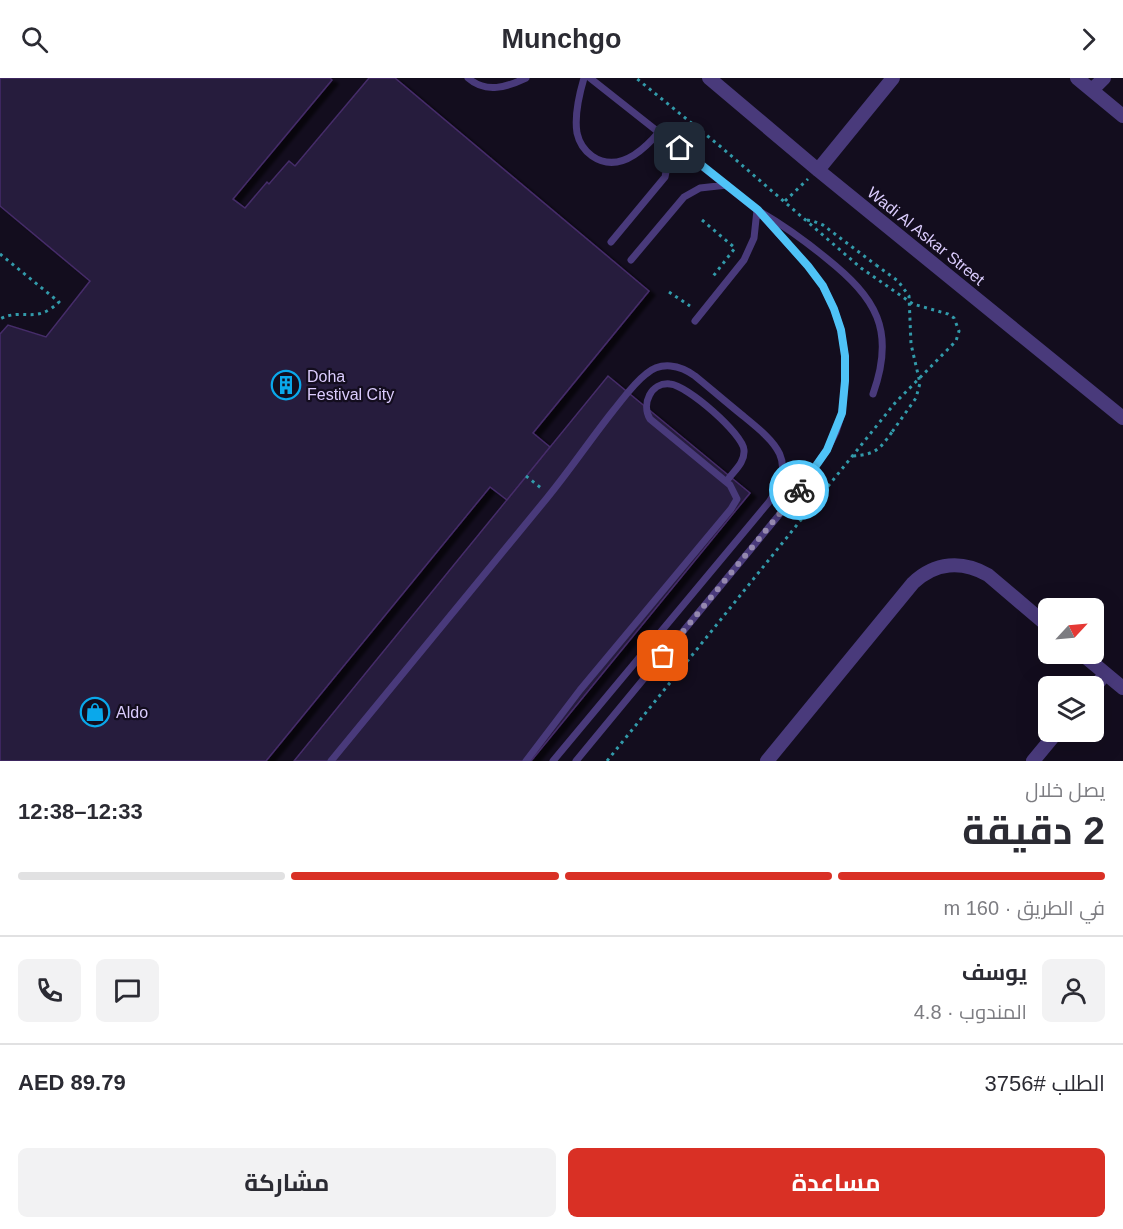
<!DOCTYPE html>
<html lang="ar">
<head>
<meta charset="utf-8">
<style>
	body { margin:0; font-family:Helvetica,Cairo,sans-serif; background:#f2f2f3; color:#2b2b33; direction:rtl; height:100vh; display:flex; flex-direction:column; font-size:22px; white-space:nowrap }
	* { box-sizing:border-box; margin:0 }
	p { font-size:20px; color:#7c7c81 }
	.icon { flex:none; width:33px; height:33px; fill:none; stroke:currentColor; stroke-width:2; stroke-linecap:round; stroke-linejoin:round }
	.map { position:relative; height:683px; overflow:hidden; direction:ltr }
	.panel { display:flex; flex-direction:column; background:#fff; flex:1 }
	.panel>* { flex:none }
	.needle { width:39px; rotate:64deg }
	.buttons { position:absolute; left:1038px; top:520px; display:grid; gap:12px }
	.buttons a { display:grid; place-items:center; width:66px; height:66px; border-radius:9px; background:#fff; box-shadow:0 6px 24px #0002; font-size:30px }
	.pin { position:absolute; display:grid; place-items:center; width:51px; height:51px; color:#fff; margin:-26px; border-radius:12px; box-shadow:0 3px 9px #0006 }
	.courier { position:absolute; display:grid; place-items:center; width:60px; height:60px; margin:-30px; border:4px solid #4fc3f7; border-radius:50%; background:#fff; color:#222; box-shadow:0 2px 8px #0007 }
	.summary em { font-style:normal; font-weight:700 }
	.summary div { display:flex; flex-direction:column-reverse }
	.summary { display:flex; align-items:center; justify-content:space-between; height:102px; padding:0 18px }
	h1 { font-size:39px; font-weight:700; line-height:45px }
	.bar { display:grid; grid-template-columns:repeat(4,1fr); gap:9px 6px; align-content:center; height:72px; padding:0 18px }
	.bar i { height:8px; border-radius:4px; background:#e1e1e2 }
	.bar .current { background:#d93025 }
	.bar p { grid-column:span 4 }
	.line { display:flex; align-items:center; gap:15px; padding:0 18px; border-top:2px solid #e1e1e2 }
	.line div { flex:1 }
	.round { display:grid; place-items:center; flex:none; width:63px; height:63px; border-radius:9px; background:#f2f2f3 }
	.primary-button { display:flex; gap:12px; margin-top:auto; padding:12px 18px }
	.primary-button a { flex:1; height:69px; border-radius:9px; background:#d93025; color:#fff; font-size:24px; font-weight:700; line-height:69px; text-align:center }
	.primary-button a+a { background:#f2f2f3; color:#2b2b33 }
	header { display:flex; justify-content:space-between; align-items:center; height:78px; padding:0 18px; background:#fff; font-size:27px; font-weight:700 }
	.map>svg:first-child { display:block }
	.building { fill:#281a3e; stroke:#452d69; stroke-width:1.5; filter:url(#shadow) }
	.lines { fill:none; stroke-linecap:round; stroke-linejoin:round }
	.path { stroke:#329aaa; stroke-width:3; stroke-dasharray:3 4.5; stroke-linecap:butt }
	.lane { stroke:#493a7b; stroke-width:7 }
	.street { stroke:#493a7b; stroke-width:14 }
	.path-bridge { stroke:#329aaa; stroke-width:3; stroke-dasharray:3 4.5; stroke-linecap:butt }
	.done { stroke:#9589af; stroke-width:6; stroke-dasharray:0 10.8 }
	.route { stroke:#4fc3f7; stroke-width:8 }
	.labels { text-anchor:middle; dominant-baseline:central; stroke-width:4.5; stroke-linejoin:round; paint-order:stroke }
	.street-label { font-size:16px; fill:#dbccfd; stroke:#130d1e }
	.poi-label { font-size:16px; fill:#dbccfd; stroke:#130d1e; text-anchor:start }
</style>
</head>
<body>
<header><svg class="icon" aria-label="forward" viewBox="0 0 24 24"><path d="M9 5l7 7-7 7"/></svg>Munchgo<svg class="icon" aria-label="search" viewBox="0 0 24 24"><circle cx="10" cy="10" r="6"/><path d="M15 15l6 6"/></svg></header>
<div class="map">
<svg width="1123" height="683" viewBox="0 0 1123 683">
	<defs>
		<filter id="shadow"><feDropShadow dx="6" dy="4" stdDeviation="1.5" flood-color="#0009"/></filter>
	</defs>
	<rect width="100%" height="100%" fill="#130d1e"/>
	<!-- building -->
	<path class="building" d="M0 0H330L332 2 233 121 245 130 267 104 269 106 289 83 295 88 369 0H395L649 213 533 355 550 369 507 422 490 409 266 683H0V256L8 247 46 259 90 203 0 128Z
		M608 298 750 415 531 683H294Z"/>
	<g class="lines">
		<!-- path -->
		<path class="path" d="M785 123 808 101
			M702 142 735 170 711 201
			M807 142 813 143 823 147 876 187
			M0 176 59 224C35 247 24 229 0 241
			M669 214 690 228
			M853 378C876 376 879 372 892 354
			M526 398 541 410
			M607 683 895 325 956 263 959 253 954 240 948 236 913 226 861 190 721 69 636 0"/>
		<!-- lane -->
		<path class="lane" d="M468 0C486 16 507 9 526 0
			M584 0C579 17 574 37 577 55 579 64 585 73 592 78 618 96 643 73 659 54
			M611 164 665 99 668 84 664 58
			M631 182 684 119 700 110 727 107
			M695 243 744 182 754 160 757 132C782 146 804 162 826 180 876 220 896 252 873 316
			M331 683C403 595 475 508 547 420 570 392 590 362 613 333 623 321 633 306 646 296 661 283 680 287 695 298 711 311 726 324 742 337 775 364 799 382 769 424L553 683
			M526 683 580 612 731 431 737 421 730 407 650 341C641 326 651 304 670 306 687 307 743 356 744 372 745 384 735 392 729 400
			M576 683 793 420 827 372 836 354 842 335 845 303V278L841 252 834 231 823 208 808 188 757 132 590 0"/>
		<!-- street -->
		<path class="street" d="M709 0 818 92 1123 340
			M1077 0 1123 38
			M1092 12 1104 0
			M818 92 893 0
			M1082 576 1123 610
			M1094 610 1105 596
			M767 683 913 505C935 484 962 482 988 497L1048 548
			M1033 683 1057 654"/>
		<!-- path-bridge -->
		<path class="path-bridge" d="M876 187 898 203 909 218 911 266 920 305 916 320 892 354"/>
	</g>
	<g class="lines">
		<!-- done -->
		<path class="done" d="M663 578 799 412"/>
		<!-- route -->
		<path class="route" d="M680 70 758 132 808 188 823 208 834 231 841 252 845 278V303L842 335 827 372 799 412"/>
	</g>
	<!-- icons -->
	<defs>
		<g id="building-ring" transform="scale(1.5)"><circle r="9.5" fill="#130d1e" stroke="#0aa8eb" stroke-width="1.5"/><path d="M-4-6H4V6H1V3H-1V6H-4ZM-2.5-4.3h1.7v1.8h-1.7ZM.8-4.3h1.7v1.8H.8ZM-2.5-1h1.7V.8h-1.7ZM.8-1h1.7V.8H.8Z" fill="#0aa8eb"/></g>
		<g id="shop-ring" transform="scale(1.5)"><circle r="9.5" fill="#130d1e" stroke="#0aa8eb" stroke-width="1.5"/><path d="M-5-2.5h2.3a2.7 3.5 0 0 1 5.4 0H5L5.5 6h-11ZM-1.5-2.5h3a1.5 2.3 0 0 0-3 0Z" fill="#0aa8eb"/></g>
	</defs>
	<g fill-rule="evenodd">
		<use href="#building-ring" x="286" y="307"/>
		<use href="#shop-ring" x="95" y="634"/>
	</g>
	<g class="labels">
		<!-- street labels -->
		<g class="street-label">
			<text transform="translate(926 158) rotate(39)">Wadi Al Askar Street</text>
		</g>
		<!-- poi labels -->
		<g class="poi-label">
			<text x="307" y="298">Doha<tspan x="307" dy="18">Festival City</tspan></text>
			<text x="116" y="634">Aldo</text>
		</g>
	</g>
</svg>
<div class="buttons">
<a><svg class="needle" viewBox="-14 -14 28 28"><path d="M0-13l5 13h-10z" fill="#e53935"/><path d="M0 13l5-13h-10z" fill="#7c7c81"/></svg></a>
<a><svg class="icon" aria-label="layers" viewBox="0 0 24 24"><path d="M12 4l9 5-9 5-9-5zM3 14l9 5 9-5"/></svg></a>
</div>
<div class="pin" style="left:663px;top:578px;background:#ea580c"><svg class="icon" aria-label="bag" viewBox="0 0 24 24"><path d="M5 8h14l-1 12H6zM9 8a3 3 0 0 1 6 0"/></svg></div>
<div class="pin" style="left:680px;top:70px;background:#1f2937"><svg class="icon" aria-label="home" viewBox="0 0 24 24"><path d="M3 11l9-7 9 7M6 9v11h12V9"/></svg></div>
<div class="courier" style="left:799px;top:412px"><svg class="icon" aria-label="bike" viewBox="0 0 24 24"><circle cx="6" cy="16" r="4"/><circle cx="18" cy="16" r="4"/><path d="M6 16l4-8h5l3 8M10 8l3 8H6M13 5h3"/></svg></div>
</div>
<section class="panel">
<div class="summary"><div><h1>2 دقيقة</h1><p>يصل خلال</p></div><em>12:33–12:38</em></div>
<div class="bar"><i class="current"></i><i class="current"></i><i class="current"></i><i></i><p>في الطريق · 160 m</p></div>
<div class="line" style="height:108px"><a class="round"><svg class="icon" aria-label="person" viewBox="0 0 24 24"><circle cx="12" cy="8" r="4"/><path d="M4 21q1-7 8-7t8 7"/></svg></a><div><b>يوسف</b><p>المندوب · 4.8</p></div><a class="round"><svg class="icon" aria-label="chat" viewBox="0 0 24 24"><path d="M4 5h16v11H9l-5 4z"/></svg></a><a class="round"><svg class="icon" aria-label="phone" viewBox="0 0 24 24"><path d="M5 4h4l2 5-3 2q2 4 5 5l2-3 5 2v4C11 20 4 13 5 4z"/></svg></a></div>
<div class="line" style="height:78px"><div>الطلب #3756</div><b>AED 89.79</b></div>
<div class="primary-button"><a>مساعدة</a><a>مشاركة</a></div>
</section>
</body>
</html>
